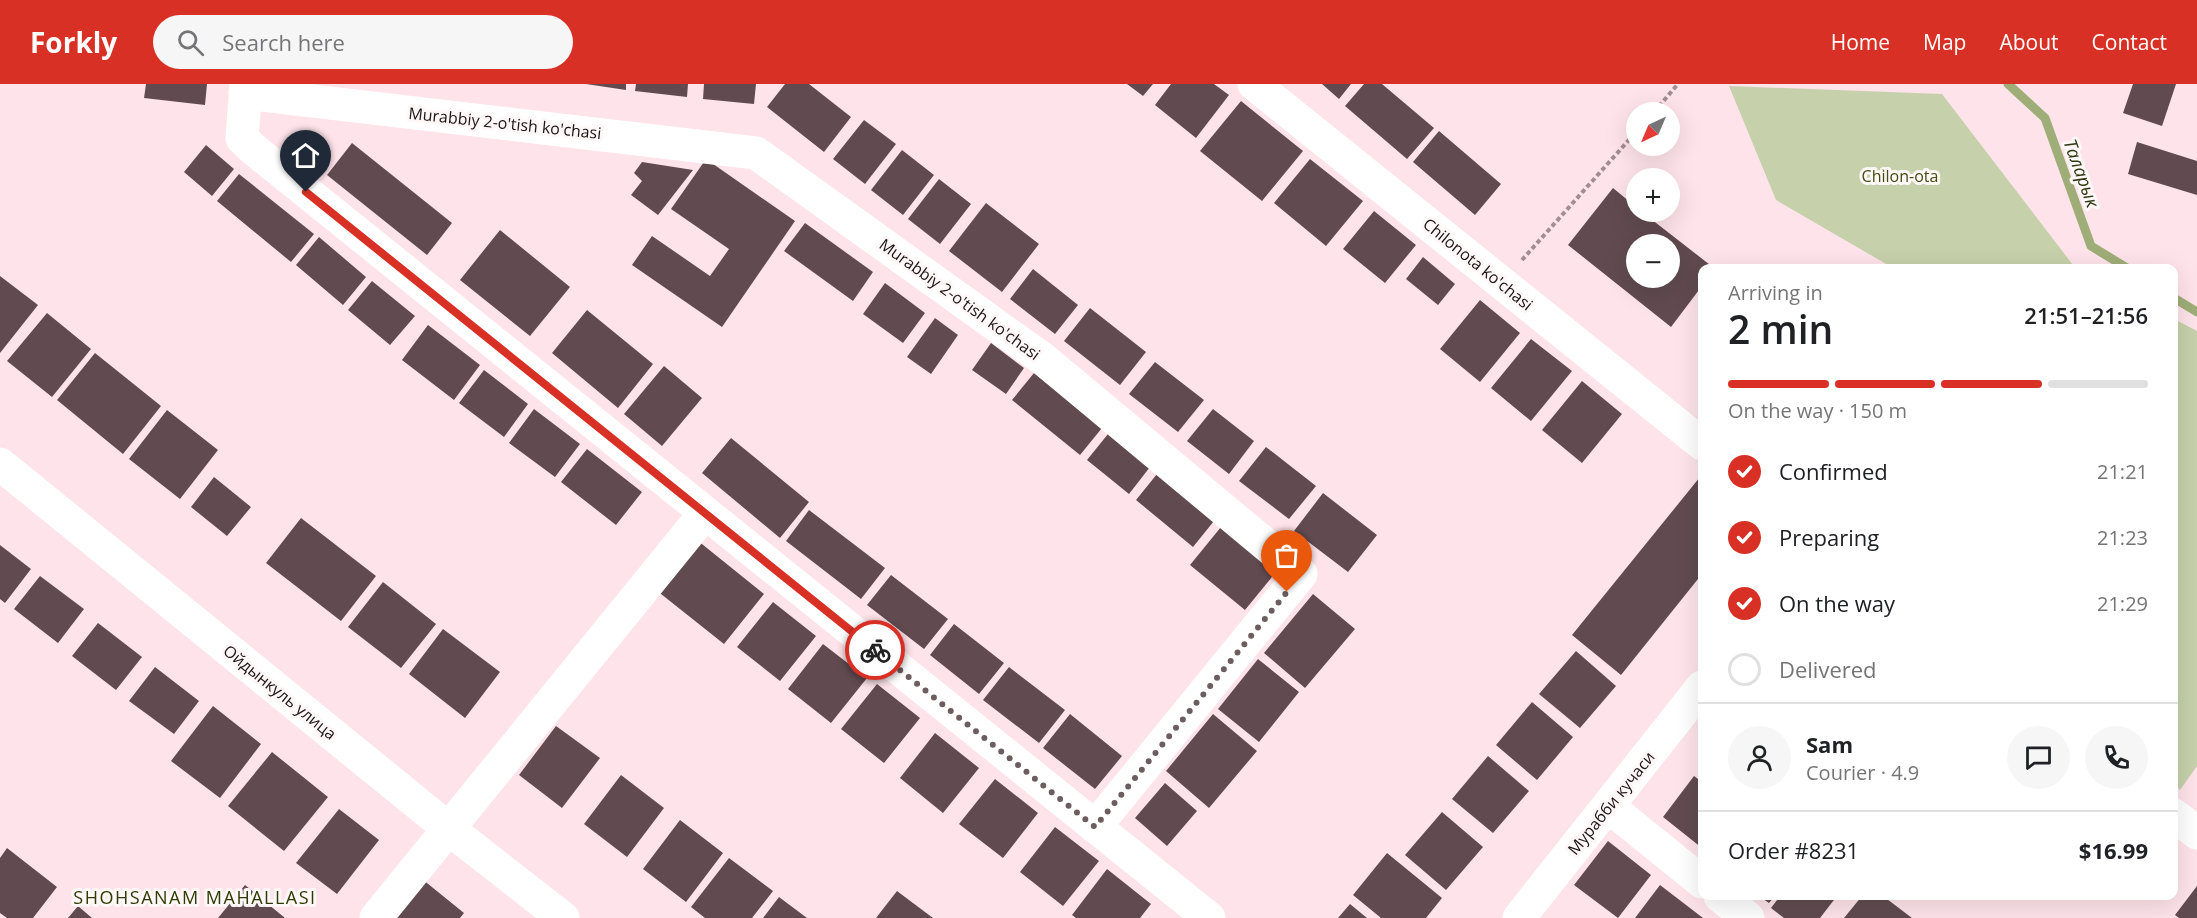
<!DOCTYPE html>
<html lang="en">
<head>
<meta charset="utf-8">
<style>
	body { margin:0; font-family:"Open Sans",sans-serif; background:#f6f6f6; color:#202124; height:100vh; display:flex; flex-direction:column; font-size:22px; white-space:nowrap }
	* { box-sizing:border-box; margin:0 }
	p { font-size:20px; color:#757577 }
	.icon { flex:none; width:33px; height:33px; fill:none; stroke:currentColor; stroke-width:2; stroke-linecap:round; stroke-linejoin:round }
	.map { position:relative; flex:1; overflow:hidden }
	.drawer { position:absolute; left:1698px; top:180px; width:480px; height:636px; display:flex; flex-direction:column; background:#fff; border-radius:12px; box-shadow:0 6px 24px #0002 }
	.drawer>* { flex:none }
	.needle { width:39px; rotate:224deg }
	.tools { position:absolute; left:1626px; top:18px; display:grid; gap:12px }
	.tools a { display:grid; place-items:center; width:54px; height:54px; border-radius:50%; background:#fff; box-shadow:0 6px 24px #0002; font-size:30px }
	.pin { position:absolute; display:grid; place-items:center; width:51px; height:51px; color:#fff; margin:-62px -26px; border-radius:50% 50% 50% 0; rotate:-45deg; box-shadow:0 0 6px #0007 }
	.pin .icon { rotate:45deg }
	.courier { position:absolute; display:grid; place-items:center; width:60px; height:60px; margin:-30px; border:4px solid #d93025; border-radius:50%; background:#fff; color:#222; box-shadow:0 2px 8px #0007 }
	.head em { font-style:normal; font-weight:600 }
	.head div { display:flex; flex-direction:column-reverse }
	.head { display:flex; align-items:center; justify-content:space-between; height:102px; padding:0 30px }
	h1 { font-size:39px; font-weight:600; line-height:45px }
	.bar { display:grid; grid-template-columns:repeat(4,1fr); gap:9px 6px; align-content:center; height:72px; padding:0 30px }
	.bar i { height:8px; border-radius:4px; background:#e0e0e0 }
	.bar .current { background:#d93025 }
	.bar p { grid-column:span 4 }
	.line { display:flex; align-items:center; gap:15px; padding:0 30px; border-top:2px solid #e0e0e0 }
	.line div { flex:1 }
	.round { display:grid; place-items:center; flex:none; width:63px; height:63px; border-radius:32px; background:#f6f6f6 }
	ol { padding:0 30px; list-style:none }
	li { display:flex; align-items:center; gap:18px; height:66px }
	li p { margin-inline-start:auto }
	li .icon { padding:6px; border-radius:50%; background:#d93025; color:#fff; stroke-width:4 }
	li:last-child { color:#757577 }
	li i { width:33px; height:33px; border:3px solid #e0e0e0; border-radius:50% }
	header { display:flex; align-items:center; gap:36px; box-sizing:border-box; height:84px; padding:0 30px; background:#d93025; color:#fff }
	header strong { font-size:28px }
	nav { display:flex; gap:33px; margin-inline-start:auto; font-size:21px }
	.search { width:420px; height:54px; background:#f6f6f6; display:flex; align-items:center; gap:15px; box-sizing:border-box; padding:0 21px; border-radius:33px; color:#757577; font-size:22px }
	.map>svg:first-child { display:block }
	.green { fill:#c6d1ab }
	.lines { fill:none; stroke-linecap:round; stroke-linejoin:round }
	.stream { stroke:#9fae78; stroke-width:9 }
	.building { fill:#614b51; fill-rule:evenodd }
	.path { stroke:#a18e93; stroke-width:4; stroke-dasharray:4.5 3; stroke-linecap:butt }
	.minor { stroke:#fff; stroke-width:33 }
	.done { stroke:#6c5d60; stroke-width:6; stroke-dasharray:0 10.8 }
	.route { stroke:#d93025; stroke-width:8 }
	.labels { text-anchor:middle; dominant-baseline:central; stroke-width:6; stroke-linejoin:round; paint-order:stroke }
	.street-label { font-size:16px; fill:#1d1416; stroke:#fdf7f8 }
	.park-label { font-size:16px; fill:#414e10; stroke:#fdf7f8 }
	.water-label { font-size:18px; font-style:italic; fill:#2f380f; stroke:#fdf7f8 }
	.neighbourhood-label { font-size:18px; letter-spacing:1.5px; fill:#2f3b00; stroke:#fdf7f8 }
</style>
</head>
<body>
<header>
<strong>Forkly</strong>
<div class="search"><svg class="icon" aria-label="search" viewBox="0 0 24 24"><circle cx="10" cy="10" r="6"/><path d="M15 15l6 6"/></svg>Search here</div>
<nav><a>Home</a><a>Map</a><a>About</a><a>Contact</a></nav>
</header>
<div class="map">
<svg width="2197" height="834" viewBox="0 0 2197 834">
	<rect width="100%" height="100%" fill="#fee4ea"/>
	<!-- green -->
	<path class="green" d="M1729 2 1942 10 2073 181 2080 184H1893L1776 116Z
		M2174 235 2197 247V682L2180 706 2174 700Z"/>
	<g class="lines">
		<!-- stream -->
		<path class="stream" d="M2008 0 2045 34 2091 162 2127 184
			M2174 214 2197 228"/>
	</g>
	<!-- building -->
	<path class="building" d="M146 0H207L205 21 144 14Z
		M586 0H626V6Z
		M636 0H688L687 13 635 7Z
		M704 0H756L754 20 703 15Z
		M785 0H809L851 33 824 68 767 23Z
		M1127 0H1153L1143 12Z
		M1171 0H1214L1229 11 1196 54 1155 21Z
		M1322 0H1351L1339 15Z
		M1364 0H1382L1434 44 1407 75 1345 22Z
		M2133 0H2176L2162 42 2123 29Z
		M1241 17 1303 67 1262 117 1200 67Z
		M864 36 896 60 865 100 833 75Z
		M1439 47 1501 100 1475 131 1413 78Z
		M2137 58 2197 77V111L2128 90Z
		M352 59 452 139 427 171 327 91Z
		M206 61 234 85 212 112 184 88Z
		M902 66 934 91 903 131 871 106Z
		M706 75 795 137 722 243 632 181 652 152 710 192 729 165 671 125Z
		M1310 75 1363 117 1326 162 1274 119Z
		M642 78 693 86 658 131 631 111 642 97 634 89Z
		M239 90 314 150 291 178 217 117Z
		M939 95 971 120 940 160 908 135Z
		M1613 104 1636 123V128H1642L1714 184H1702V202L1671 243 1568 161ZM1636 160H1670V194H1636Z
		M986 119 1039 160 1002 208 949 167Z
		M1374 127 1416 161 1385 199 1343 165Z
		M805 139 873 188 853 217 784 167Z
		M500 146 570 203 530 252 460 196Z
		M319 153 366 193 343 221 296 181Z
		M1423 173 1455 200 1438 221 1406 195Z
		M1033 185 1078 221 1055 250 1010 215Z
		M0 192 38 221 0 269Z
		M372 197 415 232 390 261 348 226Z
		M885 199 925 229 903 259 863 230Z
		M1480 216 1520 249 1480 298 1440 265Z
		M1090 224 1146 268 1120 301 1064 257Z
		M587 226 653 280 618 324 552 269Z
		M47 229 91 265 52 313 7 277Z
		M935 234 958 251 931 290 907 273Z
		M428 241 480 281 454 316 402 276Z
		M1531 255 1572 287 1531 337 1491 304Z
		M991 259 1024 284 1006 310 972 286Z
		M95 269 161 322 123 370 57 316Z
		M1155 278 1204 316 1178 348 1129 310Z
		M664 282 702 314 662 362 624 330Z
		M484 286 528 320 504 353 459 319Z
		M1034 289 1102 344 1080 371 1012 316Z
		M1582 297 1622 330 1582 379 1542 346Z
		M534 325 580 360 555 393 509 359Z
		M1213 325 1254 357 1229 390 1187 357Z
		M167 326 218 366 180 415 129 375Z
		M1108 350 1150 383 1129 410 1087 376Z
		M731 354 809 418 780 454 702 389Z
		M1266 363 1316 402 1289 435 1239 397Z
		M587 365 642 408 616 441 561 398Z
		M1157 390 1214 437 1193 463 1136 416Z
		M214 393 251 423 227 452 191 423Z
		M1700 393 1702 396V490L1621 591 1572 551Z
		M1323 409 1377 451 1348 488 1294 447Z
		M809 426 885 484 861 515 786 457Z
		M301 434 376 492 341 537 266 479Z
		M1221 443 1276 488 1245 526 1190 481Z
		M692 452 764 510 724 560 651 502Z
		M0 461 31 485 5 519 0 515Z
		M891 491 948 535 924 565 867 521Z
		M40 492 84 525 58 559 14 525Z
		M383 498 436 540 401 584 348 543Z
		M1313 510 1355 545 1305 604 1264 569Z
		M773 518 816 552 780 597 737 563Z
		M98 539 142 573 116 606 72 572Z
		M954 540 1004 579 979 610 930 571Z
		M443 545 500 588 465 634 409 590Z
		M823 560 867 594 831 639 788 605Z
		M1576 567 1616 602 1580 644 1539 610Z
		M1258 575 1299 608 1259 658 1218 625Z
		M155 583 199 617 174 650 129 617Z
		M1009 583 1065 626 1039 659 983 616Z
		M877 600 920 634 884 679 841 645Z
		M1532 618 1573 653 1537 696 1496 661Z
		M213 622 261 660 220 714 171 677Z
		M1070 630 1122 672 1095 705 1043 664Z
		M1213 630 1257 667 1209 724 1166 687Z
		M556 642 600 674 562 724 519 691Z
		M935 649 979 684 943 729 900 694Z
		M272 668 328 713 284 767 228 722Z
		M1488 672 1529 707 1493 749 1452 715Z
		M621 691 664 724 627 773 584 740Z
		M1694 692 1702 698V764L1663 733Z
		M995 695 1038 729 1003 774 959 740Z
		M1165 699 1197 727 1167 762 1135 734Z
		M339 725 379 756 337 810 296 779Z
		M1442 728 1483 763 1446 806 1405 771Z
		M680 736 723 769 686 818 643 785Z
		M1055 743 1099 777 1063 822 1020 788Z
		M1608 757 1651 791 1618 834 1574 801Z
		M7 764 57 803 33 834H7L0 829V774Z
		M1387 769 1442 814 1426 834H1381L1353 811Z
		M729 774 773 807 752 834H705L691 823Z
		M1107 785 1151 820 1140 834H1076L1072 831Z
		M422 795 464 829 460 834H391Z
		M245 801 285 834H218Z
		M1660 801 1703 834H1635Z
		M2197 802V834H2179L2175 831Z
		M897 807 933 834H876Z
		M1759 812H1775L1769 819Z
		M1780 812H1837L1820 834H1784L1771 824Z
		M1862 812H1883L1912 834H1844Z
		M779 813 807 834H763Z
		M1350 820 1367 834H1338Z
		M78 822 92 834H68Z"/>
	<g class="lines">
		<!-- path -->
		<path class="path" d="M1654 28 1678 0
			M1522 176 1636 48"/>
		<!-- minor -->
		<path class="minor" d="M246 0 242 54 252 64 1209 834
			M1254 0 1702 360
			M245 9 756 69 1043 275 1301 490 1095 743
			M0 380 449 745 563 834
			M1608 722 1702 798
			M2174 731 2197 749
			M1720 812 1748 834
			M376 834 705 429
			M1519 834 1702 603"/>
	</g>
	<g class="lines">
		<!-- done -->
		<path class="done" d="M875 566 1095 743 1287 508"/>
		<!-- route -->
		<path class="route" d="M306 108 875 566"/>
	</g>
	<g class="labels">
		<!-- street labels -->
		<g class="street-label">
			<text transform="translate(505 39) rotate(6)">Murabbiy 2-o'tish ko'chasi</text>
			<text transform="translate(1478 180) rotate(39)">Chilonota ko'chasi</text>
			<text transform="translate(960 215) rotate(36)">Murabbiy 2-o'tish ko'chasi</text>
			<text transform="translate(280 608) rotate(39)">Ойдынкуль улица</text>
			<text transform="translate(1611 719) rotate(-51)">Мурабби кучаси</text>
		</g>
		<!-- park labels -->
		<g class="park-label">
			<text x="1900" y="92">Chilon-ota</text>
		</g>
		<!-- water labels -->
		<g class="water-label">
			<text transform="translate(2082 89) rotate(70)">Таларык</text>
		</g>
		<!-- neighbourhood labels -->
		<g class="neighbourhood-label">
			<text x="195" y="813">SHOHSANAM MAHALLASI</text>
		</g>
	</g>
</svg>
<div class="tools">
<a><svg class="needle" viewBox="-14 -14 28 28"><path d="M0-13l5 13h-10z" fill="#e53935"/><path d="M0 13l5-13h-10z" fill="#757577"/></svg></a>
<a>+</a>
<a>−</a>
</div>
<div class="pin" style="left:1287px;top:508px;background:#ea580c"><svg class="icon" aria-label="bag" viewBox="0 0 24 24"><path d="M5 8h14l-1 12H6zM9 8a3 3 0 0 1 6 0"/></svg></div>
<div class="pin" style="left:306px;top:108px;background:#1f2937"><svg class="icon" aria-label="home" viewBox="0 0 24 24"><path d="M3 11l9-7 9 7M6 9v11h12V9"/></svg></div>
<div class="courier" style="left:875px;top:566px"><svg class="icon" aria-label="bike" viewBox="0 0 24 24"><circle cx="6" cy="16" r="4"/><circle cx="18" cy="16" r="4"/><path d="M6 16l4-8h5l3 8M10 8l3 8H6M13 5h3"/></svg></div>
<section class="drawer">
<div class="head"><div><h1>2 min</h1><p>Arriving in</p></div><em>21:51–21:56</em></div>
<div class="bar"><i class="current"></i><i class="current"></i><i class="current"></i><i></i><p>On the way · 150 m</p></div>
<ol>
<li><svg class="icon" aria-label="check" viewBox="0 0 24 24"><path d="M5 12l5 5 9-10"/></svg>Confirmed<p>21:21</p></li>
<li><svg class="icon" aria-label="check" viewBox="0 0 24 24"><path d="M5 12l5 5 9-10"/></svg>Preparing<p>21:23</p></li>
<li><svg class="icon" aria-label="check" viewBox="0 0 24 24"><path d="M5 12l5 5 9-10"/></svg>On the way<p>21:29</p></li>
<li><i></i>Delivered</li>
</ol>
<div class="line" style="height:108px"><a class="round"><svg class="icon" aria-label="person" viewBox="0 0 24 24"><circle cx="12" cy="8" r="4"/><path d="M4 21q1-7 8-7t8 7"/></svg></a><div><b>Sam</b><p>Courier · 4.9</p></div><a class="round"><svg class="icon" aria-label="chat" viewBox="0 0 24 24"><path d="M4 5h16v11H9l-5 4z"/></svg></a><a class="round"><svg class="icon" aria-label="phone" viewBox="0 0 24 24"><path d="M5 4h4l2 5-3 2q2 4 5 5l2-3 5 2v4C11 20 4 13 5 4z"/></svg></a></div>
<div class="line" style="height:78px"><div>Order #8231</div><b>$16.99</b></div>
</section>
</div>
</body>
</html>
